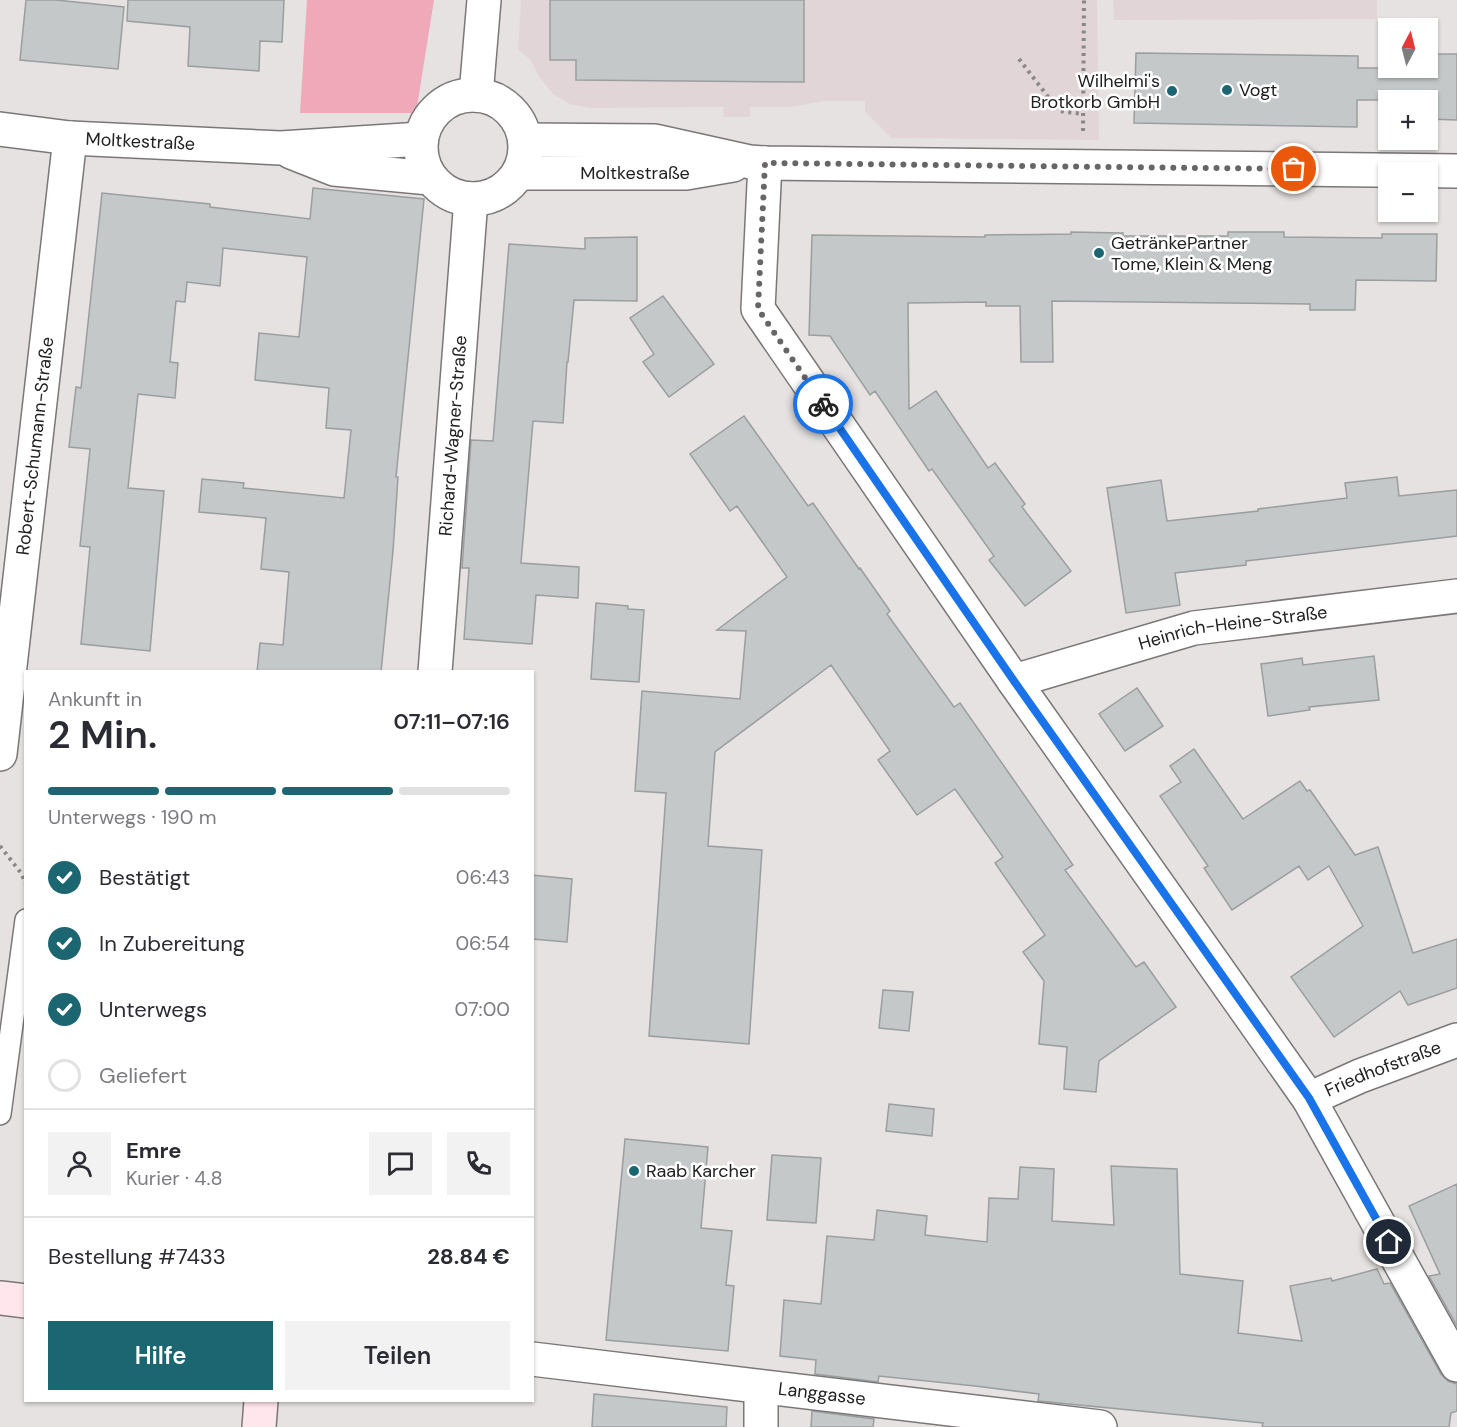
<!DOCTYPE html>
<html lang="de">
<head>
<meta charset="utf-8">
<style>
	body { margin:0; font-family:"DM Sans",sans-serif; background:#f2f2f3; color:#2b2b33; height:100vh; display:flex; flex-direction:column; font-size:22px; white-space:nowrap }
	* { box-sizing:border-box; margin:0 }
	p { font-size:20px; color:#7c7c81 }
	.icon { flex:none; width:33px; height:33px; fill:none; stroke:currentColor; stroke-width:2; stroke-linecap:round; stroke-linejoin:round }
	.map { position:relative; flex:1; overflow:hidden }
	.sheet { position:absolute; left:24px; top:670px; width:510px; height:732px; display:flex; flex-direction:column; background:#fff; border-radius:0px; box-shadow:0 2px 4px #0004 }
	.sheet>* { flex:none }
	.needle { width:39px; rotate:7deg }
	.tools { position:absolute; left:1378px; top:18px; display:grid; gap:12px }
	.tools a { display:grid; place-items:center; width:60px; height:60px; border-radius:0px; background:#fff; box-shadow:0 2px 4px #0004; font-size:30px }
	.pin { position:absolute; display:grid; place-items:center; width:51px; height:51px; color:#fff; margin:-26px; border:3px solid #fff; border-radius:50%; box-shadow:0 2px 6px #0007 }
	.courier { position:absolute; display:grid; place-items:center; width:60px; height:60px; margin:-30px; border:4px solid #1a73e8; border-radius:50%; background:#fff; color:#222; box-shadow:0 2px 8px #0007 }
	.summary em { font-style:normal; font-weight:600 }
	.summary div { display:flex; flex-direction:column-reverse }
	.summary { display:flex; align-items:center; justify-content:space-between; height:102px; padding:0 24px }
	h1 { font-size:39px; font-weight:600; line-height:45px }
	.bar { display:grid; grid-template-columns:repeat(4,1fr); gap:9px 6px; align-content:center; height:72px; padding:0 24px }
	.bar i { height:8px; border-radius:4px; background:#e1e1e2 }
	.bar .selected { background:#1c6672 }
	.bar p { grid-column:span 4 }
	.line { display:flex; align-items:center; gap:15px; padding:0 24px; border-top:2px solid #e1e1e2 }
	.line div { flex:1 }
	.round { display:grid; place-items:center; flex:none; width:63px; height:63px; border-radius:0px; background:#f2f2f3 }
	ol { padding:0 24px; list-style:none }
	li { display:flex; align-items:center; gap:18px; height:66px }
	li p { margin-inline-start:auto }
	li .icon { padding:6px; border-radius:50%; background:#1c6672; color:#fff; stroke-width:4 }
	li:last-child { color:#7c7c81 }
	li i { width:33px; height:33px; border:3px solid #e1e1e2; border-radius:50% }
	.action { display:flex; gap:12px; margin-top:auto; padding:12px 24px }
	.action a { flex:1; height:69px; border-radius:0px; background:#1c6672; color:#fff; font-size:24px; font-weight:600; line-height:69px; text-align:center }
	.action a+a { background:#f2f2f3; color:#2b2b33 }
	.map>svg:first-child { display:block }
	.built { fill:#e2d5d8 }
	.green { fill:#efa9b9 }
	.building { fill:#c4c8c9; stroke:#9b9e9f; stroke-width:1.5 }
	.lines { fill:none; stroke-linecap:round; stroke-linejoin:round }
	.lane-casing { stroke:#7b7778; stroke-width:24 }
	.street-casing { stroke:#7b7778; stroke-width:36 }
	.secondary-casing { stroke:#7b7778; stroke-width:36 }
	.path { stroke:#898787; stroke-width:4; stroke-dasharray:3 4.5; stroke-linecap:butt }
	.lane { stroke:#fff; stroke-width:21 }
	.street { stroke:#fff; stroke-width:33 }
	.secondary { stroke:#ffe6ec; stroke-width:33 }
	.done { stroke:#676565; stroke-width:6; stroke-dasharray:0 10.8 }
	.route { stroke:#1a73e8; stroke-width:8 }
	.poi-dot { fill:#1c6672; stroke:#fff; stroke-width:2 }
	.labels { text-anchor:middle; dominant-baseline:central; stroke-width:5; stroke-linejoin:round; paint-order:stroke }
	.poi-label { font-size:18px; fill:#222121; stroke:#fff; text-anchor:start }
	.street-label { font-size:18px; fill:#222121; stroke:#fff }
</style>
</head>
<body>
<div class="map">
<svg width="1457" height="1427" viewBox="0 0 1457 1427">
	<rect width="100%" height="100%" fill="#e6e2e2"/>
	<!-- built -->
	<path class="built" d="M521 0H1097L1099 140 892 138 865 112V101H825L790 107H750V117H724L723 107 589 108 570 104 553 94 540 78 530 59 518 50Z
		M1113 0H1377V19L1114 20Z"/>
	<!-- green -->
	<path class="green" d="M307 0H434L416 113H300Z"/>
	<!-- building -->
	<path class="building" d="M26 0H56L124 7 118 69 20 60Z
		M128 0H284L282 42 260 41 259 71 188 66 190 27 127 21Z
		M550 0H804V82L576 80V60H550Z
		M1136 53 1358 56V68H1428V54H1457V120L1428 119V100H1357V127L1134 123Z
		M313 188 424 199 396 477H398L393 551 381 672H257L260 643 283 645 289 572 261 569 266 518 199 512 202 479 244 483 243 488 344 498 351 430 326 428 329 388 255 380 259 333 299 337 307 257 223 248 220 286 187 282 185 302 176 301 170 362 178 363 175 398 138 394 128 488 164 491 150 651 81 644 90 547 80 546 90 449 69 447 76 387 81 388 102 193 210 204V207L310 219Z
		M1071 232 1123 233V236H1228V232H1284V237L1382 238V234H1437L1436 281 1356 280 1355 310H1310V304L1052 301 1053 362H1021L1020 306H986V302L908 303 909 409 936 391 988 468 995 463 1025 504 1022 507 1071 571 1025 606 989 560 994 556 932 469 929 471 875 391 870 395 830 336 809 335 812 235 985 237V235L1071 234Z
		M637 237V301L574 300 568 362H567L563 423 533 421 521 563 579 567 578 598 536 595 532 644 464 639 469 568H462L471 440 493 441 509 244 585 249V238Z
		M663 296 714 364 669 397 643 362 654 354 630 318Z
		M744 416 808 506 813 503 859 569 860 568 890 611 887 614 954 707 960 703 1073 865 1065 870 1136 967 1144 962 1176 1007 1099 1061 1096 1092 1064 1089 1067 1047 1039 1044 1044 981 1023 952 1045 935 995 863 1003 857 955 789 917 815 878 760 890 751 831 665 715 752 708 846 762 850 749 1044 649 1036 666 793 635 791 642 691 740 699 746 631 717 630 787 577 737 506 730 511 690 454Z
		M1397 477 1399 496 1457 490V536L1246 561V565L1175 573 1180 605 1126 613 1107 488 1161 480 1167 521 1258 511V509L1347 498 1345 483Z
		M596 603 628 606V609L644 610 639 682 591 679Z
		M1374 656 1379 700 1309 707 1310 710 1268 716 1261 664 1302 658 1303 665Z
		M1137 688 1163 726 1125 751 1099 714Z
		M1194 749 1243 819 1300 781 1307 791 1310 790 1355 855 1378 847 1413 953 1457 939V988L1408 1005 1400 991 1334 1037 1291 977 1363 926 1329 866 1308 880 1299 866 1232 910 1204 868 1208 866 1160 796 1181 782 1170 766Z
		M532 875 572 879 567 942 532 939Z
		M883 990 913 992 909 1031 879 1028Z
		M889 1104 934 1109 932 1136 886 1131Z
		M625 1139 708 1147 701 1228 732 1231 726 1285 734 1286 728 1351 606 1340Z
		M772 1155 821 1158 816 1223 767 1220Z
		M1111 1166 1177 1169 1180 1274 1243 1281 1238 1333 1302 1341 1290 1286 1331 1278 1332 1281 1377 1269 1384 1284 1390 1283 1441 1374 1448 1381 1457 1384V1411L1451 1413 1449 1427H1262L1263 1423 1038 1401 1039 1394 975 1386 879 1376 878 1382 815 1374 816 1360 780 1356 784 1300 821 1304 827 1236 874 1240 877 1210 927 1216 925 1235 987 1242 989 1198 1018 1199 1020 1167 1054 1169 1052 1221 1114 1225Z
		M1457 1184V1326L1429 1276 1440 1274 1409 1206Z
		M594 1394 727 1407 726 1427H592Z
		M812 1411 874 1419 873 1427H811Z"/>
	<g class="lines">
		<!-- lane casing -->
		<g class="lane-casing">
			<path id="lane" d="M0 1114 26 920"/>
		</g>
		<!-- street casing -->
		<g class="street-casing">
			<g id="street">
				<path d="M476 95 484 0"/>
				<circle cx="473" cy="147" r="52"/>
				<path id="s1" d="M0 129 70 138 281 148 421 139"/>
				<path d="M525 140 655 141 750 162 765 163 1457 171"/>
				<path d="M291 152 334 169 430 178"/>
				<path d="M765 163 758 309 1014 681 1309 1099 1457 1365"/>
				<path id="s2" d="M519 173H686L733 165"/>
				<path id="s3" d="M435 672 471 199"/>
				<path id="s4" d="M1014 681 1194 628 1457 596"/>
				<path id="s5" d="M0 754 70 138"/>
				<path id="s6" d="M1309 1099 1360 1076 1457 1040"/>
				<path id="s7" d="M532 1359 1100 1427"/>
				<path d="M761 1427V1387"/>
			</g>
		</g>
		<!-- secondary casing -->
		<g class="secondary-casing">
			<path id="secondary" d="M0 1298 26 1301
				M259 1427 261 1401"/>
		</g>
		<!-- path -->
		<path class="path" d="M1019 59 1059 111 1083 114
			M1083 131 1084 0
			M0 846 21 873 26 884"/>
		<!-- lane -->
		<use href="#lane" class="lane"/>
		<!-- street -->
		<use href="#street" class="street"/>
		<!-- secondary -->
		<use href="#secondary" class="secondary"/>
	</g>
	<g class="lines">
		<!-- done -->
		<path class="done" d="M823 404 758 309 765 163 1294 169"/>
		<!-- route -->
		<path class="route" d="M823 404 1014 681 1309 1098 1389 1242"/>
	</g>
	<!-- markers -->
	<g class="poi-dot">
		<circle cx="1227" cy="90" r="6"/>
		<circle cx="1172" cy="91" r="6"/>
		<circle cx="1099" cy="253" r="6"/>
		<circle cx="634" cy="1171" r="6"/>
	</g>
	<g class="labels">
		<!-- poi labels -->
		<g class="poi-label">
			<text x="1160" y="81" text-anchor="end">Wilhelmi's<tspan x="1160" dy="21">Brotkorb GmbH</tspan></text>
			<text x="1239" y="90">Vogt</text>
			<text x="1111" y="243">GetränkePartner<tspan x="1111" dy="21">Tome, Klein &amp; Meng</tspan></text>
			<text x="646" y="1171">Raab Karcher</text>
		</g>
		<!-- street labels -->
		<g class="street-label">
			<text stroke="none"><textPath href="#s1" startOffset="141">Moltkestraße</textPath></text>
			<text stroke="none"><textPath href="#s2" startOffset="116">Moltkestraße</textPath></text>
			<text stroke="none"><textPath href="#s3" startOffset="237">Richard-Wagner-Straße</textPath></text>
			<text stroke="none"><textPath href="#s5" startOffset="310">Robert-Schumann-Straße</textPath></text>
			<text stroke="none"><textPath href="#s4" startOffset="226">Heinrich-Heine-Straße</textPath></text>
			<text stroke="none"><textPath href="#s6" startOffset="80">Friedhofstraße</textPath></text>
			<text stroke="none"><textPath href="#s7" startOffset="292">Langgasse</textPath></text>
		</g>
	</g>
</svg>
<div class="tools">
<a><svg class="needle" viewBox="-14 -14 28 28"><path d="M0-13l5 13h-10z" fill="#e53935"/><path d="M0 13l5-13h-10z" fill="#7c7c81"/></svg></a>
<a>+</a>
<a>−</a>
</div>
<div class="pin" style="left:1294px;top:169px;background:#ea580c"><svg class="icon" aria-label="bag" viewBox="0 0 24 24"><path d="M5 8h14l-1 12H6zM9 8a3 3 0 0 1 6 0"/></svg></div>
<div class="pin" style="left:1389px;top:1242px;background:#1f2937"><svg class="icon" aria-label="home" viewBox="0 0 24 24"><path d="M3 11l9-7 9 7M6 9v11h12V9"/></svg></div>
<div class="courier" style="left:823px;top:404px"><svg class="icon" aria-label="bike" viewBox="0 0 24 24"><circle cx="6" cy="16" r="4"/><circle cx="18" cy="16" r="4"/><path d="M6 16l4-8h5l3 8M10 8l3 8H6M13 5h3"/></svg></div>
<section class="sheet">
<div class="summary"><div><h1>2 Min.</h1><p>Ankunft in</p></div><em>07:11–07:16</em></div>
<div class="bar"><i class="selected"></i><i class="selected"></i><i class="selected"></i><i></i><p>Unterwegs · 190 m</p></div>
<ol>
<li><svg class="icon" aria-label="check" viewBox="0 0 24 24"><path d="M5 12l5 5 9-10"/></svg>Bestätigt<p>06:43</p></li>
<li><svg class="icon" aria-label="check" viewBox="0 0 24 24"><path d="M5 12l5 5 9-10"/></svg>In Zubereitung<p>06:54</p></li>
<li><svg class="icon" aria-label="check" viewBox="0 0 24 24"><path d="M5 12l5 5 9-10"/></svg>Unterwegs<p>07:00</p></li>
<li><i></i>Geliefert</li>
</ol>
<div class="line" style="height:108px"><a class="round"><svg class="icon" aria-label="person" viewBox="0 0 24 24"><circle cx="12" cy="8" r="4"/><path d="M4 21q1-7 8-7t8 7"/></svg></a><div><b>Emre</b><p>Kurier · 4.8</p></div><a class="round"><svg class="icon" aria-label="chat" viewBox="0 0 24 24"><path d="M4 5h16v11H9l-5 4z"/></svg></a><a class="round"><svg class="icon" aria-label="phone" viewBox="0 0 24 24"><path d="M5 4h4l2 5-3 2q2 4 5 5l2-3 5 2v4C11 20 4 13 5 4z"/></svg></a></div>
<div class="line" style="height:78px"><div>Bestellung #7433</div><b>28.84 €</b></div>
<div class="action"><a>Hilfe</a><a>Teilen</a></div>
</section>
</div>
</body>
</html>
